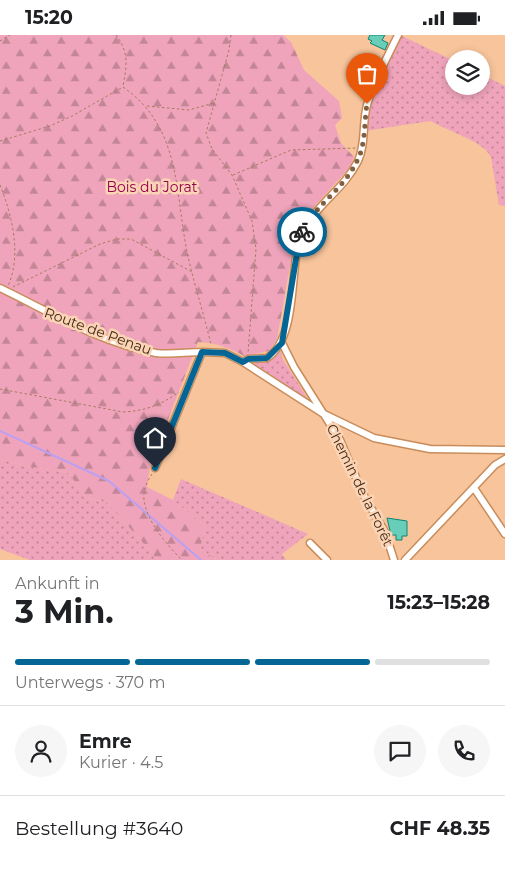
<!DOCTYPE html>
<html lang="de">
<head>
<meta charset="utf-8">
<style>
	body { margin:0; font-family:Montserrat,sans-serif; background:#f6f6f6; color:#202124; height:100vh; display:flex; flex-direction:column; font-size:19px; white-space:nowrap }
	* { box-sizing:border-box; margin:0 }
	p { font-size:16px; color:#757577 }
	.icon { flex:none; width:28px; height:28px; fill:none; stroke:currentColor; stroke-width:2; stroke-linecap:round; stroke-linejoin:round }
	.map { position:relative; height:525px; overflow:hidden }
	.side { display:flex; flex-direction:column; background:#fff; flex:1 }
	.side>* { flex:none }
	.fabs { position:absolute; left:445px; top:15px; display:grid; gap:10px }
	.fabs a { display:grid; place-items:center; width:45px; height:45px; border-radius:50%; background:#fff; box-shadow:0 2px 8px #0003; font-size:25px }
	.pin { position:absolute; display:grid; place-items:center; width:42px; height:42px; color:#fff; margin:-51px -21px; border-radius:50% 50% 50% 0; rotate:-45deg; box-shadow:0 0 5px #0007 }
	.pin .icon { rotate:45deg }
	.courier { position:absolute; display:grid; place-items:center; width:50px; height:50px; margin:-25px; border:4px solid #056695; border-radius:50%; background:#fff; color:#222; box-shadow:0 1px 6px #0007 }
	.summary em { font-style:normal; font-weight:700 }
	.summary div { display:flex; flex-direction:column-reverse }
	.summary { display:flex; align-items:center; justify-content:space-between; height:85px; padding:0 15px }
	h1 { font-size:32px; font-weight:700; line-height:38px }
	.bar { display:grid; grid-template-columns:repeat(4,1fr); gap:8px 5px; align-content:center; height:60px; padding:0 15px }
	.bar i { height:6px; border-radius:4px; background:#e0e0e0 }
	.bar .active { background:#056695 }
	.bar p { grid-column:span 4 }
	.line { display:flex; align-items:center; gap:12px; padding:0 15px; border-top:1px solid #e0e0e0 }
	.line div { flex:1 }
	.round { display:grid; place-items:center; flex:none; width:52px; height:52px; border-radius:26px; background:#f6f6f6 }
	.status { display:flex; justify-content:space-between; align-items:center; height:35px; padding:0 25px; background:#fff; direction:ltr }
	.status svg { height:14px; fill:currentColor }
	.map>svg:first-child { display:block }
	.grass { fill:url(#grass-dots) }
	.forest { fill:url(#forest-firs) }
	.lines { fill:none; stroke-linecap:round; stroke-linejoin:round }
	.stream { stroke:#bba0f1; stroke-width:2 }
	.building { fill:#68cdb9; stroke:#0b8674 }
	.minor-casing { stroke:#c98c5a; stroke-width:9 }
	.path { stroke:#a37c5c; stroke-width:1; stroke-dasharray:2.5 2.5; stroke-linecap:butt }
	.minor { stroke:#fff; stroke-width:6 }
	.done { stroke:#815f43; stroke-width:5; stroke-dasharray:0 9 }
	.route { stroke:#056695; stroke-width:6 }
	.labels { text-anchor:middle; dominant-baseline:central; stroke-width:5; stroke-linejoin:round; paint-order:stroke }
	.park-label { font-size:14px; fill:#95024f; stroke:#fbd4b6 }
	.street-label { font-size:14px; fill:#422914; stroke:#fbd4b6 }
</style>
</head>
<body>
<div class="status"><b>15:20</b><svg viewBox="0 0 49 12"><path d="M0 12V9h3v3zM5 12V6h3v6zM10 12V3h3v9zM15 12V0h3v12zM26 1h20v11H26zM47 4h2v5h-2z"/></svg></div>
<div class="map">
<svg width="505" height="525" viewBox="0 0 505 525">
	<defs>
		<pattern id="grass-dots" width="8" height="8" patternUnits="userSpaceOnUse" patternTransform="scale(1.25)"><rect width="8" height="8" fill="#efa4bb"/><path d="M2 2h.1M6 6h.1" fill="none" stroke="#c38697" stroke-width="1.8" stroke-linecap="round"/></pattern>
		<pattern id="forest-firs" width="22" height="20" patternUnits="userSpaceOnUse" patternTransform="scale(1.25)"><rect width="22" height="20" fill="#efa4bb"/><path d="M5 1l3.5 6h-7zM16 11l3.5 6h-7z" fill="#c38697"/></pattern>
	</defs>
	<rect width="100%" height="100%" fill="#f7c49b"/>
	<!-- grass -->
	<path class="grass" d="M400 0 454 26V51H481V39L505 51V171L499 170 491 122 486 115 475 107 430 86 365 96 364 87Z
		M281 316 282 323 309 366 252 328C265 329 273 326 281 316Z
		M0 424 26 431 69 438 86 463 107 467 158 525H30L0 514Z
		M181 444 308 499 282 519 286 525H217L200 514 205 491 173 465Z"/>
	<!-- forest -->
	<path class="forest" d="M0 0H283L291 7 304 35 339 66 342 83 335 90 341 108 354 122 349 133 313 173 295 202 277 304 269 316 244 321C228 312 216 308 198 307L150 431 147 452 173 465 205 491 200 514 217 525H158L107 467 86 463 69 438 26 431 0 424Z"/>
	<g class="lines">
		<!-- stream -->
		<path class="stream" d="M0 396 109 446 201 525"/>
	</g>
	<!-- building -->
	<path class="building" d="M370 0H385L382 5 388 8 385 15 370 8 372 6 368 4Z
		M387 483 407 486V501H402V505H396V500H391Z"/>
	<g class="lines">
		<!-- minor casing -->
		<g class="minor-casing">
			<path id="minor" d="M0 253C50 277 100 308 156 318 170 320 187 317 202 317
				M282 308 294 332 340 405 363 459 385 497 394 525
				M243 327 248 324 267 323C295 305 291 246 297 216 307 171 340 162 358 126 366 109 362 88 367 70 374 46 387 23 398 0
				M155 433 202 317 225 318 243 327 322 378 374 403 430 414 505 415
				M474 453 505 499
				M310 508 327 525
				M405 525 495 430 505 424"/>
		</g>
		<!-- path -->
		<path class="path" d="M116 0C129 17 127 30 123 51
			M231 0 229 15 206 98 212 114 232 140 252 186 256 214 248 318
			M0 6 10 0
			M147 71 189 75 214 68
			M0 106 50 91 72 81 123 52C181 92 175 157 187 217 194 249 204 279 211 310
			M233 140 291 115 356 113
			M0 150C12 180 22 220 8 251
			M13 252 100 209 117 204H131L192 237
			M0 354 123 377C145 376 161 370 179 357
			M152 439C147 446 143 456 144 465 147 487 167 510 182 525"/>
		<!-- minor -->
		<use href="#minor" class="minor"/>
	</g>
	<g class="lines">
		<!-- done -->
		<path class="done" d="M302 197C316 169 344 154 357 126 366 110 364 87 367 69"/>
		<!-- route -->
		<path class="route" d="M155 433 202 317 225 318 243 327 248 324 267 323 282 308 297 218 302 197"/>
	</g>
	<g class="labels">
		<!-- park labels -->
		<g class="park-label">
			<text x="152" y="152">Bois du Jorat</text>
		</g>
		<!-- street labels -->
		<g class="street-label">
			<text transform="translate(98 296) rotate(20)">Route de Penau</text>
			<text transform="translate(360 450) rotate(64)">Chemin de la Forêt</text>
		</g>
	</g>
</svg>
<div class="fabs">
<a><svg class="icon" aria-label="layers" viewBox="0 0 24 24"><path d="M12 4l9 5-9 5-9-5zM3 14l9 5 9-5"/></svg></a>
</div>
<div class="pin" style="left:367px;top:69px;background:#ea580c"><svg class="icon" aria-label="bag" viewBox="0 0 24 24"><path d="M5 8h14l-1 12H6zM9 8a3 3 0 0 1 6 0"/></svg></div>
<div class="pin" style="left:155px;top:433px;background:#1f2937"><svg class="icon" aria-label="home" viewBox="0 0 24 24"><path d="M3 11l9-7 9 7M6 9v11h12V9"/></svg></div>
<div class="courier" style="left:302px;top:197px"><svg class="icon" aria-label="bike" viewBox="0 0 24 24"><circle cx="6" cy="16" r="4"/><circle cx="18" cy="16" r="4"/><path d="M6 16l4-8h5l3 8M10 8l3 8H6M13 5h3"/></svg></div>
</div>
<section class="side">
<div class="summary"><div><h1>3 Min.</h1><p>Ankunft in</p></div><em>15:23–15:28</em></div>
<div class="bar"><i class="active"></i><i class="active"></i><i class="active"></i><i></i><p>Unterwegs · 370 m</p></div>
<div class="line" style="height:90px"><a class="round"><svg class="icon" aria-label="person" viewBox="0 0 24 24"><circle cx="12" cy="8" r="4"/><path d="M4 21q1-7 8-7t8 7"/></svg></a><div><b>Emre</b><p>Kurier · 4.5</p></div><a class="round"><svg class="icon" aria-label="chat" viewBox="0 0 24 24"><path d="M4 5h16v11H9l-5 4z"/></svg></a><a class="round"><svg class="icon" aria-label="phone" viewBox="0 0 24 24"><path d="M5 4h4l2 5-3 2q2 4 5 5l2-3 5 2v4C11 20 4 13 5 4z"/></svg></a></div>
<div class="line" style="height:65px"><div>Bestellung #3640</div><b>CHF 48.35</b></div>
</section>
</body>
</html>
